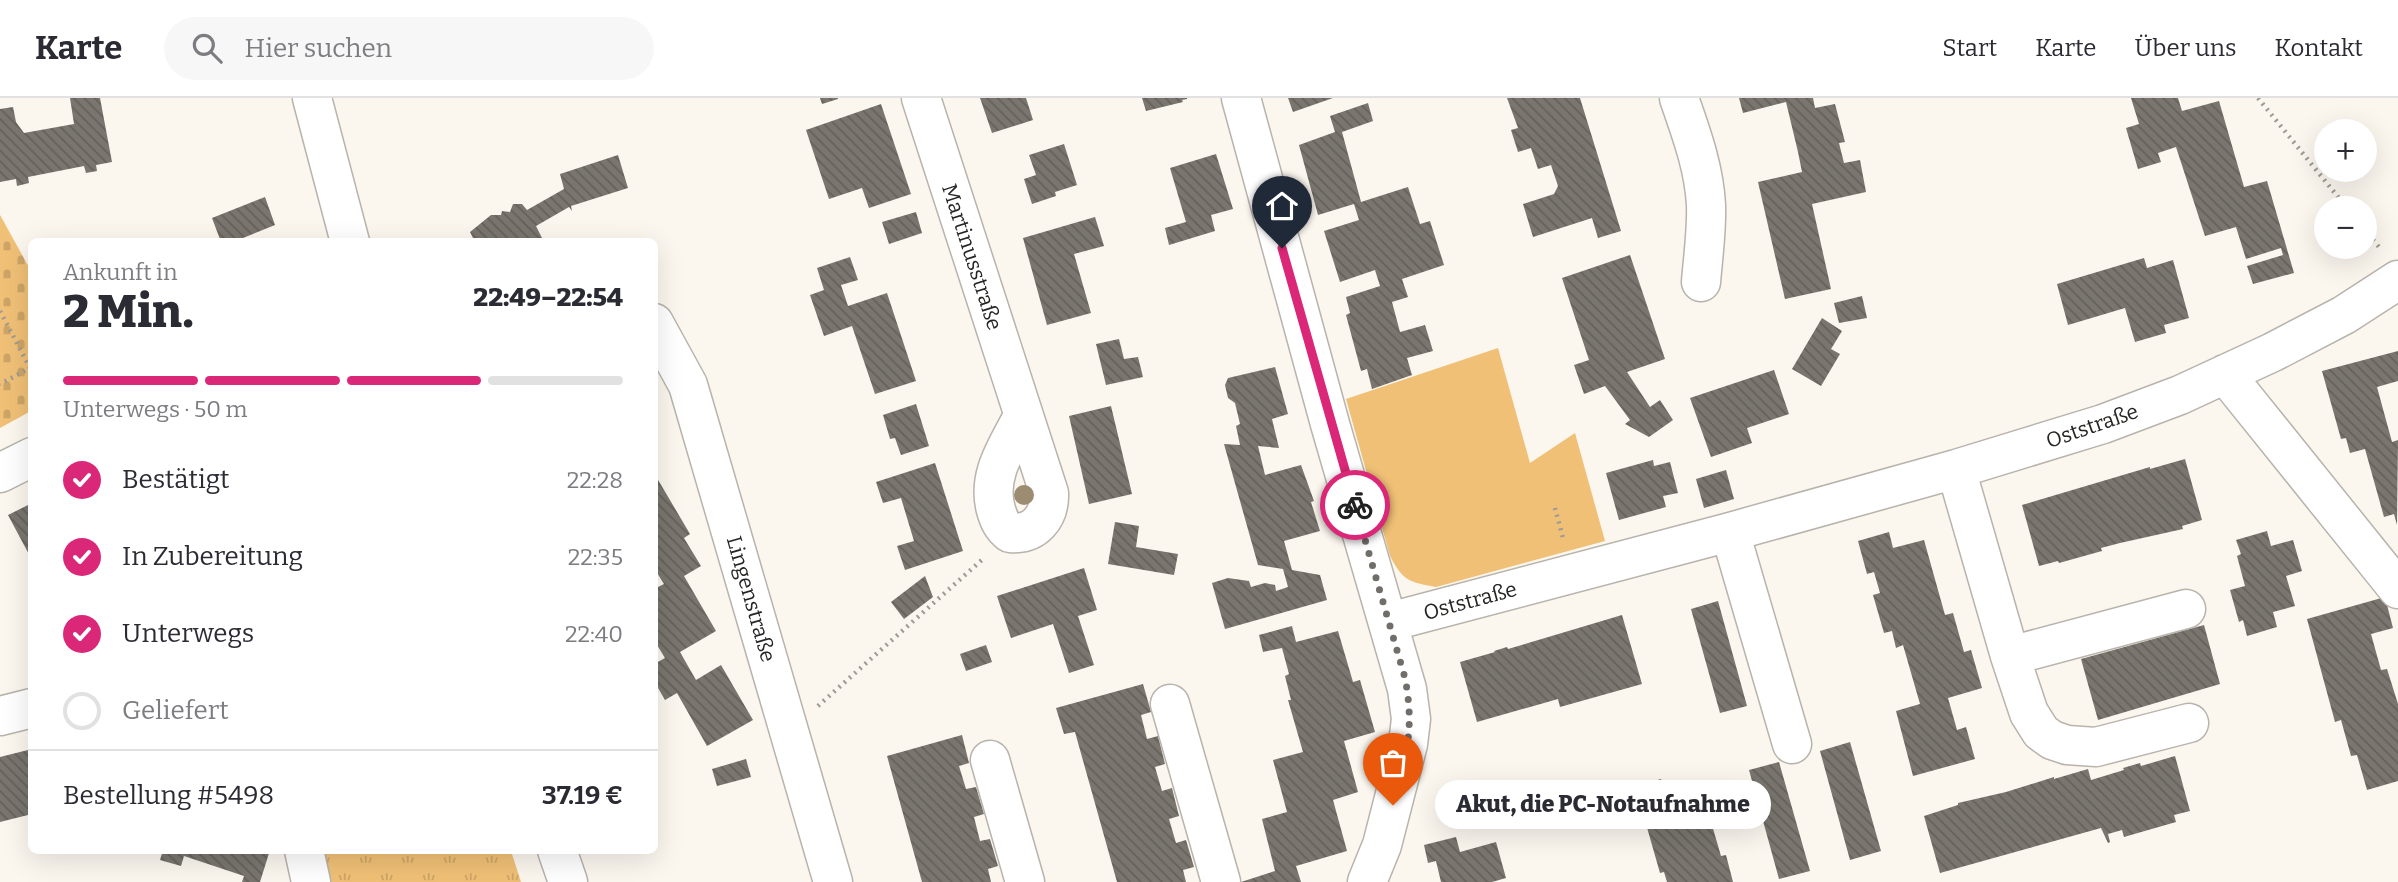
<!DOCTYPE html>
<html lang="de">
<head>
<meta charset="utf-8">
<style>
	body { margin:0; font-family:Bitter,serif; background:#f7f7f7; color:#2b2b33; height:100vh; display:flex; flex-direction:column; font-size:26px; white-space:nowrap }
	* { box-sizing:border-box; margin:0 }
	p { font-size:23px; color:#7c7c81 }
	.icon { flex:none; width:38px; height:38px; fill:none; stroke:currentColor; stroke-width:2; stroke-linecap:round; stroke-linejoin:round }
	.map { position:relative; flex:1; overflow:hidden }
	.panel { position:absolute; left:28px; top:140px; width:630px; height:616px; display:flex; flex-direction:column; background:#fff; border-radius:10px; box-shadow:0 7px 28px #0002 }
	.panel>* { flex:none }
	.controls { position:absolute; left:2314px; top:21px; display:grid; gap:14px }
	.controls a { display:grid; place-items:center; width:63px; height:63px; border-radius:50%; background:#fff; box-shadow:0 7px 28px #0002; font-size:35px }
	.pin { position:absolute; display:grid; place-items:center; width:60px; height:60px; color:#fff; margin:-72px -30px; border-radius:50% 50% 50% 0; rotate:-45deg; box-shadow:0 0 7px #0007 }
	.pin .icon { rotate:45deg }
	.courier { position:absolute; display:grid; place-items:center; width:70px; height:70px; margin:-35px; border:5px solid #db2777; border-radius:50%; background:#fff; color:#222; box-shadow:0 2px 9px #0007 }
	.bubble { position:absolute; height:49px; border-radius:24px; background:#fff; box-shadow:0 7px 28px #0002; font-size:23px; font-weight:800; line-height:49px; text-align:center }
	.headline em { font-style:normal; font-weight:800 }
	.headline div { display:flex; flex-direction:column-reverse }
	.headline { display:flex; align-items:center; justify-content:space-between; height:119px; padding:0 35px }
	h1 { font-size:46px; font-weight:800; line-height:52px }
	.bar { display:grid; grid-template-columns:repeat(4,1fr); gap:10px 7px; align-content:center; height:84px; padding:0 35px }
	.bar i { height:9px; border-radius:5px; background:#e1e1e2 }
	.bar .active { background:#db2777 }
	.bar p { grid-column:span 4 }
	.line { display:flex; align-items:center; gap:18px; padding:0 35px; border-top:2px solid #e1e1e2 }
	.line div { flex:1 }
	ol { padding:0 35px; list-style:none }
	li { display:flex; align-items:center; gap:21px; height:77px }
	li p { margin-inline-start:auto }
	li .icon { padding:7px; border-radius:50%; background:#db2777; color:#fff; stroke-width:4 }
	li:last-child { color:#7c7c81 }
	li i { width:38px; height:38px; border:4px solid #e1e1e2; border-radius:50% }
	header { display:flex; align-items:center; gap:42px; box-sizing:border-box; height:98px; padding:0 35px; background:#fff; border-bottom:2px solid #e1e1e2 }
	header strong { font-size:33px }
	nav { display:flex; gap:38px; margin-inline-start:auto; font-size:24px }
	.search { width:490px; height:63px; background:#f7f7f7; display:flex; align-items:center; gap:18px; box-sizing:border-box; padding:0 24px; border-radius:38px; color:#7c7c81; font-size:26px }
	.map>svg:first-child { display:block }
	.grass { fill:url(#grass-tufts) }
	.cemetery { fill:url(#cemetery-stones) }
	.park { fill:#f0c076 }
	.building { fill:url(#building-back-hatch) }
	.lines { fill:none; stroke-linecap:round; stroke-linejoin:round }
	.minor-casing { stroke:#b8b3ac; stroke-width:41 }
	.path { stroke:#9e9a95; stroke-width:4.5; stroke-dasharray:2 5; stroke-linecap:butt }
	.minor { stroke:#fff; stroke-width:38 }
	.tree { fill:#9b8c72 }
	.done { stroke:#716e6a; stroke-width:7; stroke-dasharray:0 12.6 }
	.route { stroke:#db2777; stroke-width:9 }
	.labels { text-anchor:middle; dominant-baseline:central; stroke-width:5; stroke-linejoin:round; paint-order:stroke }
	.street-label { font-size:21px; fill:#272523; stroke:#fff }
</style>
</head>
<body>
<header>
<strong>Karte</strong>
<div class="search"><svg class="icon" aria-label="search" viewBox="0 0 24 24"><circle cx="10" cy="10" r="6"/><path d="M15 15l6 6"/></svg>Hier suchen</div>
<nav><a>Start</a><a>Karte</a><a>Über uns</a><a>Kontakt</a></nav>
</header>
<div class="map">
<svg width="2398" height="784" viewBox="0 0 2398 784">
	<defs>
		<pattern id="grass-tufts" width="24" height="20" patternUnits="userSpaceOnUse" patternTransform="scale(1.75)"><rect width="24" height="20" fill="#f0c076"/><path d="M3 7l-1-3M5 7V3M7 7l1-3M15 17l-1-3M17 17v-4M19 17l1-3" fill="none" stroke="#cea566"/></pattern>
		<pattern id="cemetery-stones" width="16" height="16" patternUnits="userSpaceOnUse" patternTransform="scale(1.75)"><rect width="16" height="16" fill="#f0c076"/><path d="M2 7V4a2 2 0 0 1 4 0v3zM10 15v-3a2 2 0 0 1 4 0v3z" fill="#cea566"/></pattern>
		<pattern id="building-back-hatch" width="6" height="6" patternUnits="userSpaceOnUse" patternTransform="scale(1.75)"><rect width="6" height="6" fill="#7a766f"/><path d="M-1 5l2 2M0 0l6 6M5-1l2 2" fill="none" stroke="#64615b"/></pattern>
	</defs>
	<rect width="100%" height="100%" fill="#fbf6ee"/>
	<!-- grass -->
	<path class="grass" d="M322 753H511L521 784H329Z"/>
	<!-- cemetery -->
	<path class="cemetery" d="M0 117 31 173V313L0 330Z"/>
	<!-- park -->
	<path class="park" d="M1498 250 1530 365 1575 335 1605 443 1436 489C1409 484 1403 483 1390 458L1346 301Z"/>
	<!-- building -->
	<path class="building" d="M70 0H100L112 64 96 67 97 73 86 75 84 68 28 79 29 85 17 88 16 81 0 84V11L13 9 16 24 24 35 74 26Z
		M820 0H838V1L822 6Z
		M980 0H1026L1033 22 992 35Z
		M1142 0H1187V1L1182 2 1183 4 1146 13Z
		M1288 0H1333L1293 14Z
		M1507 0H1580L1621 133 1598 140 1592 120 1533 139 1523 106 1554 96 1558 88 1551 67 1538 71 1531 50 1518 54 1511 32 1518 30Z
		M1739 0H1813L1815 10 1835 6 1845 44 1839 45 1844 65 1860 62 1866 94 1812 106 1831 191 1785 201 1758 84 1802 74 1798 54 1786 4 1743 15Z
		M2131 0H2178L2182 13 2219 3 2244 89 2267 83 2294 175 2253 186 2247 168 2283 157 2281 150 2246 161 2236 129 2205 138 2176 49 2158 55 2161 64 2138 71 2126 30 2139 26Z
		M1368 5 1373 23 1342 34 1361 104 1408 89 1420 126 1430 123 1444 167 1402 181 1408 199 1392 204 1400 234 1425 227 1433 253 1407 260 1412 277 1372 291 1367 271 1361 273 1346 217 1350 215 1346 199 1380 188 1375 172 1340 184 1324 133 1359 122 1354 106 1318 117 1299 47 1335 34 1330 18Z
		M881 6 911 96 869 110 862 90 829 101 806 32Z
		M1064 46 1077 87 1055 94 1056 98 1032 106 1024 81 1036 77 1029 57Z
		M1216 56 1233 111 1211 117 1215 133 1169 147 1165 130 1186 124 1170 70Z
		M618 57 628 90 571 108 572 113 569 109 536 128 544 144H475L470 134 491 117H501L502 113 510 114 513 106H522L527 112 564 91 560 76Z
		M265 99 275 127 233 144H221L212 120Z
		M916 114 922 135 889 146 882 124Z
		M1095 119 1104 148 1074 156 1091 215 1047 227 1023 140Z
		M1630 157 1665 261 1627 274 1650 309 1660 302 1673 322 1649 339 1625 326 1630 322 1605 288 1584 296 1574 267 1589 262 1562 180Z
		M850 159 858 182 841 187 848 208 887 195 916 283 875 296 852 228 824 238 810 197 824 192 817 170Z
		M2144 160 2147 170 2173 162 2189 220 2164 227 2166 235 2135 244 2125 210 2068 227 2057 186Z
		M1862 198 1867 220 1839 225 1834 205Z
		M1822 220 1842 233 1831 251 1840 256 1821 288 1792 271Z
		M1119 241 1124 261 1138 259 1143 279 1106 287 1096 246Z
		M2398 253V283L2377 289 2392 344 2398 342 2397 427 2394 416 2384 419 2365 351 2350 355 2346 340 2341 341 2322 273Z
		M1275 269 1288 316 1272 321 1279 350 1258 348 1265 377 1301 367 1314 403 1311 404 1320 433 1284 443 1292 472 1320 477 1327 502 1225 531 1212 485 1228 480 1249 483 1251 489 1265 485 1275 487 1276 493 1288 489 1283 471 1258 467 1224 346 1240 347 1236 328 1240 326 1235 305 1228 300 1225 287 1228 280Z
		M1774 272 1789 316 1747 330 1752 345 1711 359 1690 300Z
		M916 306 929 348 901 357 895 340 890 341 883 317Z
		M1111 308 1132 396 1089 406 1069 318Z
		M2185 361 2202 422 2182 428 2183 431 2120 445 2101 450 2102 453 2059 465 2058 463 2039 468 2022 407 2150 369V371Z
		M1653 362 1654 368 1670 364 1678 395 1663 398 1666 409 1619 422 1606 375Z
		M935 365 963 453 905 472 897 448 914 443 901 400 883 405 876 384Z
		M1726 372 1734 401 1704 410 1696 381Z
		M654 375 690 436 684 440 701 468 684 478 716 533 680 554 696 582 721 567 753 622 707 648 677 595 665 602 654 583V566L665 560 654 542V491L664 486 654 470Z
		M32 405V462L8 417Z
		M1115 424 1139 428 1136 449 1178 456 1174 477 1108 466Z
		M2267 433 2271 448 2293 442 2302 473 2286 478 2295 508 2273 514 2277 529 2247 538 2243 522 2239 524 2230 492 2245 488 2237 458 2241 456 2236 442Z
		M1889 434 1893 450 1924 442 1945 517 1953 515 1964 554 1971 552 1982 590 1948 600 1957 632 1966 629 1975 661 1913 678 1896 613 1920 606 1903 547 1896 550 1892 533 1884 535 1873 497 1880 495 1874 474 1867 476 1858 443Z
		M1084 470 1097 512 1078 518 1094 567 1069 575 1053 526 1011 540 997 498Z
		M925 478 933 499 904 521 891 504Z
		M2385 499 2393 530 2371 536 2381 572 2387 571 2398 606V683L2367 692 2357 657 2351 658 2341 622 2335 624 2307 521Z
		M1718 503 1747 608 1720 615 1691 511Z
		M1622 517 1642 586 1560 609 1558 601 1477 624 1460 564 1495 554 1494 553 1507 549 1508 551Z
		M2204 527 2220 586 2098 622 2081 561Z
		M1292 528 1296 544 1338 533 1353 584 1360 582 1375 634 1344 643 1358 694 1333 702 1347 753 1296 768 1301 784H1241L1275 773 1262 721 1287 714 1273 662 1303 654 1288 602H1291L1285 578 1289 576 1282 550 1263 554 1259 537Z
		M986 547 992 564 966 573 960 556Z
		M1143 586 1151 614 1141 617 1147 641 1158 638 1165 666 1155 669 1162 693 1172 690 1179 718 1169 721 1176 745 1186 742 1194 769 1183 772 1186 784H1117L1075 634 1064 636 1056 610Z
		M962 637 969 665 959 668 966 691 976 689 984 716 974 719 980 743 990 741 998 768 988 771 991 784H922L887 658Z
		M1850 644 1881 753 1850 762 1820 653Z
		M32 651V716L0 724V659Z
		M2175 658 2190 713 2174 717 2176 724 2124 739 2122 732 2108 736 2110 744 2108 745 2101 730 1940 775 1924 718 1958 707V705L2006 694 2054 679V681L2088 671 2091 682 2124 672 2123 670 2140 665 2141 668Z
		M746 661 751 679 717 688 712 671Z
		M1779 664 1810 773 1779 781 1749 672Z
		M1661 681 1665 696 1700 686 1721 758 1726 757 1733 784H1667L1664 774 1660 775 1640 705 1624 709 1619 693Z
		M1456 739 1460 754 1496 744 1506 780 1492 784H1441L1436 763 1428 765 1424 747Z
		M163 752H270L260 784H242L244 778 184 758 181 768 160 762Z"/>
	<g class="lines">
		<!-- minor casing -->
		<g class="minor-casing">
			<path id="minor" d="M312 0 350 144
				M921 0 1049 395C1050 419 1035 437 1010 435 1002 429 999 422 996 412 986 377 1008 348 1023 318
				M1241 0 1330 326 1407 591 1411 621 1408 646 1382 747 1367 784
				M1679 0C1691 35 1704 69 1706 107 1707 132 1703 159 1701 184
				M654 225 688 287 833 784
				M2225 276 2398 491
				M1956 371 2010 558 2029 615 2041 634 2052 642 2067 647 2096 649 2189 625
				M0 375 32 359
				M1730 434 1792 646
				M1389 524 1730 434 1956 371 2103 326 2180 297 2273 254 2344 217 2398 182
				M2010 558 2186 511
				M1170 606 1221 784
				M0 618 32 610
				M990 662 1025 784
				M304 752 311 784
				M557 752 568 784"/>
		</g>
		<!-- path -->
		<path class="path" d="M2258 0 2347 110
			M2364 131 2379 149
			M0 213 30 270 0 286
			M1555 410 1563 440
			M818 608 984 460"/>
		<!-- minor -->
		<use href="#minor" class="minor"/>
	</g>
	<!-- trees -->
	<circle class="tree" cx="1024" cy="397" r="10"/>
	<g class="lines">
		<!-- done -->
		<path class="done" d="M1355 407 1405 580C1415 632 1406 657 1393 707"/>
		<!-- route -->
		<path class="route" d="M1282 150 1355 407"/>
	</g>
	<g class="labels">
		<!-- street labels -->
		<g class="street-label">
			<text transform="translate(972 159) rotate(72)">Martinusstraße</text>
			<text transform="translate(2092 328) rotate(-19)">Oststraße</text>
			<text transform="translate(751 501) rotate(74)">Lingenstraße</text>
			<text transform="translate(1470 503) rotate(-15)">Oststraße</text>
		</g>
	</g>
</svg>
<div class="controls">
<a>+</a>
<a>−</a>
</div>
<div class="pin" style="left:1393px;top:707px;background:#ea580c"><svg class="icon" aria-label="bag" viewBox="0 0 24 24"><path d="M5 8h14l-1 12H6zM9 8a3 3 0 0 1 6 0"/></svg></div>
<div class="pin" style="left:1282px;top:150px;background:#1f2937"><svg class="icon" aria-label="home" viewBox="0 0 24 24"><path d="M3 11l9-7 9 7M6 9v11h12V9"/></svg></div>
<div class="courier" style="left:1355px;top:407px"><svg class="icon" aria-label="bike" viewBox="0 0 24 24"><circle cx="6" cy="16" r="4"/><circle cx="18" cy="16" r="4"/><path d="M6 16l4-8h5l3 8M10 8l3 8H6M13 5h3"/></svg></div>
<div class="bubble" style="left:1435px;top:682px;width:336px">Akut, die PC-Notaufnahme</div>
<section class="panel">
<div class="headline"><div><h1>2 Min.</h1><p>Ankunft in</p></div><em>22:49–22:54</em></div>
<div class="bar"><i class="active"></i><i class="active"></i><i class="active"></i><i></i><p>Unterwegs · 50 m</p></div>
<ol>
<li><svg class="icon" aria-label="check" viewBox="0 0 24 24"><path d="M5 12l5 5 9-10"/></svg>Bestätigt<p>22:28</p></li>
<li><svg class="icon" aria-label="check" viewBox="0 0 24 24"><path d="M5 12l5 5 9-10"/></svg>In Zubereitung<p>22:35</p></li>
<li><svg class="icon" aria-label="check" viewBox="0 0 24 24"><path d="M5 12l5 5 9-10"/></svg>Unterwegs<p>22:40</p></li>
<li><i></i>Geliefert</li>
</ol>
<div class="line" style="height:91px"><div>Bestellung #5498</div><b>37.19 €</b></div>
</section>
</div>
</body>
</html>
